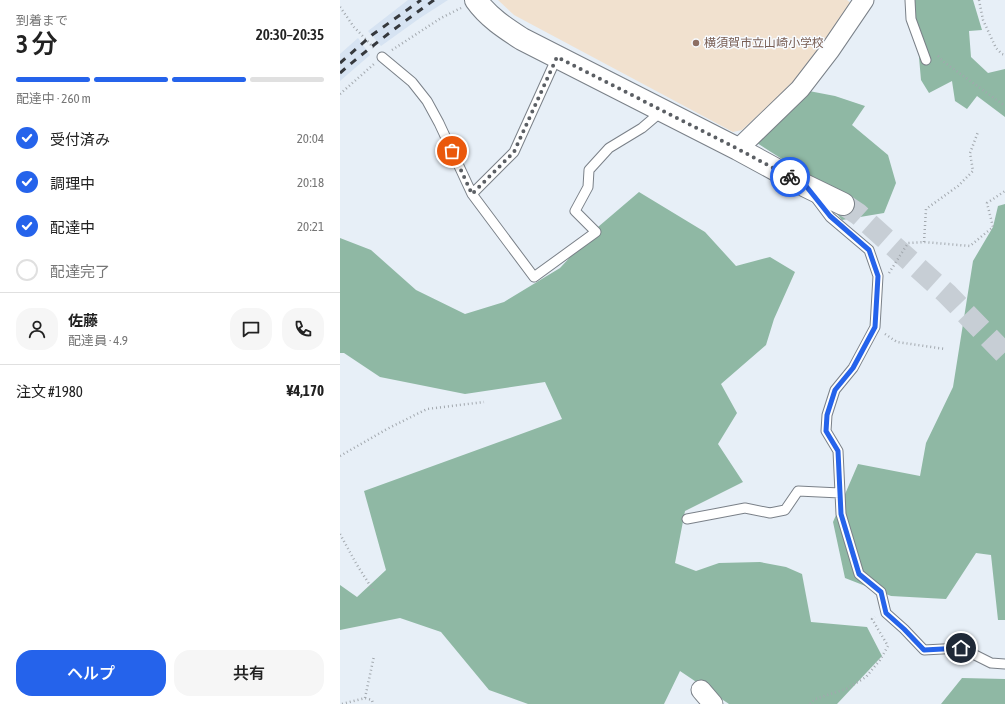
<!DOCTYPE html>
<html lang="ja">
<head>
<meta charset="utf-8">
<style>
	body { margin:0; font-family:"Asap Condensed","Noto Sans JP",sans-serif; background:#f6f6f6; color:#222; height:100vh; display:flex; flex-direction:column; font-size:15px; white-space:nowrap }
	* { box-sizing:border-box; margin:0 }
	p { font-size:13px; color:#767676 }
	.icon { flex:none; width:22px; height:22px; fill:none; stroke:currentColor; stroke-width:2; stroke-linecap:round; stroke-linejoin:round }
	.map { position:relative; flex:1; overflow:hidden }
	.side { display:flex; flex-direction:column; background:#fff; width:340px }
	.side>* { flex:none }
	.pin { position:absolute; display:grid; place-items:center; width:34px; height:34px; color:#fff; margin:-17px; border:2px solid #fff; border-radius:50%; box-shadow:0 1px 4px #0007 }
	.courier { position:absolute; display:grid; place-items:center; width:40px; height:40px; margin:-20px; border:3px solid #2563eb; border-radius:50%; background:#fff; color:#222; box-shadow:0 1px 5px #0007 }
	.headline em { font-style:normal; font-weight:600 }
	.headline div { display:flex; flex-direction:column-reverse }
	.headline { display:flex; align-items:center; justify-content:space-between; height:68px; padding:0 16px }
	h1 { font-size:26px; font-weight:600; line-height:30px }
	.bar { display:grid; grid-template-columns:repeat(4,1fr); gap:6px 4px; align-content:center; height:48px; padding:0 16px }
	.bar i { height:5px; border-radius:3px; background:#e0e0e0 }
	.bar .on { background:#2563eb }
	.bar p { grid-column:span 4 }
	.line { display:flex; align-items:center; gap:10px; padding:0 16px; border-top:1px solid #e0e0e0 }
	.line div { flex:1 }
	.round { display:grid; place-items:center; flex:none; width:42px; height:42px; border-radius:16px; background:#f6f6f6 }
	ol { padding:0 16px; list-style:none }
	li { display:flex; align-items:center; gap:12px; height:44px }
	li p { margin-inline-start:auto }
	li .icon { padding:4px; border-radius:50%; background:#2563eb; color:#fff; stroke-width:4 }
	li:last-child { color:#767676 }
	li i { width:22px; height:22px; border:2px solid #e0e0e0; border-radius:50% }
	.action { display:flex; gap:8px; margin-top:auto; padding:8px 16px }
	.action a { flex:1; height:46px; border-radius:16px; background:#2563eb; color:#fff; font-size:16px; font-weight:600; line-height:46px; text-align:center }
	.action a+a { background:#f6f6f6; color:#222 }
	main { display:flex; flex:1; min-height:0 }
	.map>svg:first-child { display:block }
	.built { fill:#d6e3f2 }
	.education { fill:#f1e1cf }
	.forest { fill:#8fb8a4 }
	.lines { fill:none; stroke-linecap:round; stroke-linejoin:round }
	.secondary-tunnel { stroke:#c7ced5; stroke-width:22; stroke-dasharray:22 11; stroke-linecap:butt }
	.lane-casing { stroke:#7a8088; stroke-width:11 }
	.street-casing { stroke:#7a8088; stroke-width:21 }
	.secondary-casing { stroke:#7a8088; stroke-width:24 }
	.path { stroke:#a2a8ae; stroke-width:2.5; stroke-dasharray:1 3; stroke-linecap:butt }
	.lane { stroke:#fff; stroke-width:9 }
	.street { stroke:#fff; stroke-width:19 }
	.secondary { stroke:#fff; stroke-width:22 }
	.rail { stroke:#36393d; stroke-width:3; stroke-dasharray:7 7; stroke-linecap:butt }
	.done { stroke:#5b5f64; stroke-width:4; stroke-dasharray:0 7.2 }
	.route { stroke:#2563eb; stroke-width:5 }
	.education-dot { fill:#8d6e63; stroke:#f8fbff; stroke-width:1.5 }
	.labels { text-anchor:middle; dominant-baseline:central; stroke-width:3; stroke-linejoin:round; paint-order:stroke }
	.education-label { font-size:12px; fill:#785e54; stroke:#f8fbff; text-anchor:start }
</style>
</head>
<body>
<main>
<section class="side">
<div class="headline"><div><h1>3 分</h1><p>到着まで</p></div><em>20:30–20:35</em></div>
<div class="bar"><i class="on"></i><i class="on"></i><i class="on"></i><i></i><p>配達中 · 260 m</p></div>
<ol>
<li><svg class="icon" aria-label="check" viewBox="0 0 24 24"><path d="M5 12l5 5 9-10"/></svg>受付済み<p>20:04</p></li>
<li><svg class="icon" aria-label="check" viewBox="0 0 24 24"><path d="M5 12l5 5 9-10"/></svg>調理中<p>20:18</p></li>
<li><svg class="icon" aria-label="check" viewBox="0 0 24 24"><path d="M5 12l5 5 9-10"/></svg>配達中<p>20:21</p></li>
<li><i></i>配達完了</li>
</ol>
<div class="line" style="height:72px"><a class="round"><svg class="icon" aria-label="person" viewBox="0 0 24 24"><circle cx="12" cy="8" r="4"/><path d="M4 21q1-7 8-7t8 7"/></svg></a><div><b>佐藤</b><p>配達員 · 4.9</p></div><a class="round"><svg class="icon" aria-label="chat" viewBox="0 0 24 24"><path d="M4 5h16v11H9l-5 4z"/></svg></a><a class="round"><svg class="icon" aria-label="phone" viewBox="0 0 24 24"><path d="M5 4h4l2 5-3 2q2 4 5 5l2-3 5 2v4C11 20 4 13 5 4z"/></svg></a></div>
<div class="line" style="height:52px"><div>注文 #1980</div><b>¥4,170</b></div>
<div class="action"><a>ヘルプ</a><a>共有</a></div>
</section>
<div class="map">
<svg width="665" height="704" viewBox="0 0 665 704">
	<rect width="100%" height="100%" fill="#e7eff7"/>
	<!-- built -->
	<path class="built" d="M68 0H108L80 18 41 46 28 31Z
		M18 38 30 55 0 81V54Z"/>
	<!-- education -->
	<path class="education" d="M158 0H507L512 4 467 70 402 130 393 132 174 15Z"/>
	<!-- forest -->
	<path class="forest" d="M574 0H633L642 30 629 31 631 57 648 73 665 69V117L637 96 627 109 615 101 612 81 589 93 581 80Z
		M469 91 495 96 525 106 512 125 548 155 556 183 544 213 502 220 492 208 467 175 417 143Z
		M299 192 365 232 396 266 430 257 455 272 434 319 426 345 381 384 397 413 378 444 403 482 345 511 335 563 356 571 379 563 420 562 446 567 462 574 471 622 527 627 542 656 497 704H389L340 671 324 704H188L149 690 101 632 60 618 0 630V585L17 597 46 570 24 491 222 419 205 382 125 394 40 377 4 353H0V238L31 250 76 290 125 314 164 302 220 268 258 227Z
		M665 204V620H658L651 555 636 553 606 599 551 596 505 578 493 522 518 464 580 476 586 443 613 387 633 261 653 227 658 206Z
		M622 678 665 679V704H601Z"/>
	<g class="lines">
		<!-- secondary-tunnel -->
		<path class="secondary-tunnel" d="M503 204 518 214 607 294 665 354"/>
		<!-- lane casing -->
		<g class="lane-casing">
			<path id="lane" d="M570 0 571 19 586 60
				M42 57 72 82 87 101 99 123 132 194 194 277 256 232 235 211 248 187 249 170 269 148 302 128 322 111
				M132 194 174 152 217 57
				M475 197 490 217 529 250 538 276 535 327 513 368 495 390 487 415 486 431 498 451 501 514 519 574 541 592 546 613 564 629 584 650 621 648 651 663 665 664
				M347 519 405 508 430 513 445 510 458 491 500 493"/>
		</g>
		<!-- street casing -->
		<g class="street-casing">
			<path id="street" d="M398 149 460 89 490 50 524 0
				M361 690 373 704"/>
		</g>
		<!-- secondary casing -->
		<g class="secondary-casing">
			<path id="secondary" d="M136 0C148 17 165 28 182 39L398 149 466 186 503 204"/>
		</g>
		<!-- path -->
		<path class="path" d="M639 0 643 20 656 48 662 54 665 55
			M0 7 14 27 35 49
			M52 50 101 18 121 8
			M598 56 604 62 665 106
			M0 94 34 64
			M584 242 586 209 618 186 633 171 630 153 638 132
			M549 273 568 243 584 242 630 246 653 227 647 203 665 191
			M545 334 557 342 605 349
			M0 456 47 429 87 409 144 402
			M0 534 17 565 33 590
			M25 698 34 656
			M2 704 25 698 32 700 33 704
			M470 704 475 699 506 689 526 677 540 660 548 646 532 619 535 617"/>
		<!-- lane -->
		<use href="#lane" class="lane"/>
		<!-- street -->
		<use href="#street" class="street"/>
		<!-- secondary -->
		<use href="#secondary" class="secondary"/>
		<!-- rail -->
		<path class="rail" d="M0 63 32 35 81 0
			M0 73C30 47 62 23 94 0"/>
	</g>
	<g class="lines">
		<!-- done -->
		<path class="done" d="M112 151 132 194 174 152 217 57 398 149 450 177"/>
		<!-- route -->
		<path class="route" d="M450 177 466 186 490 216 529 250 538 276 535 327 513 368 495 390 487 415 486 431 498 451 501 514 519 574 541 592 546 613 564 629 584 650 621 648"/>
	</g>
	<!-- markers -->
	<circle class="education-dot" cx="356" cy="43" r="4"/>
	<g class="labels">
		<!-- education labels -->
		<g class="education-label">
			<text x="364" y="43">横須賀市立山崎小学校</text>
		</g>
	</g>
</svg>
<div class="pin" style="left:112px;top:151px;background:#ea580c"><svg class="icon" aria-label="bag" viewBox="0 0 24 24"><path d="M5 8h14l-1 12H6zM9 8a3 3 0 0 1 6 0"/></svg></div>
<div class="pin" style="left:621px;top:648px;background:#1f2937"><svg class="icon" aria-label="home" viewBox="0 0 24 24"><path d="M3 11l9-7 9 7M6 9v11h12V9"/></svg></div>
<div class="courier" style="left:450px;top:177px"><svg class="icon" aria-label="bike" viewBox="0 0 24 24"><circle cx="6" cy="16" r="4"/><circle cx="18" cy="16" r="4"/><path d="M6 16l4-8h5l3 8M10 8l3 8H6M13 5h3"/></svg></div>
</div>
</main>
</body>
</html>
